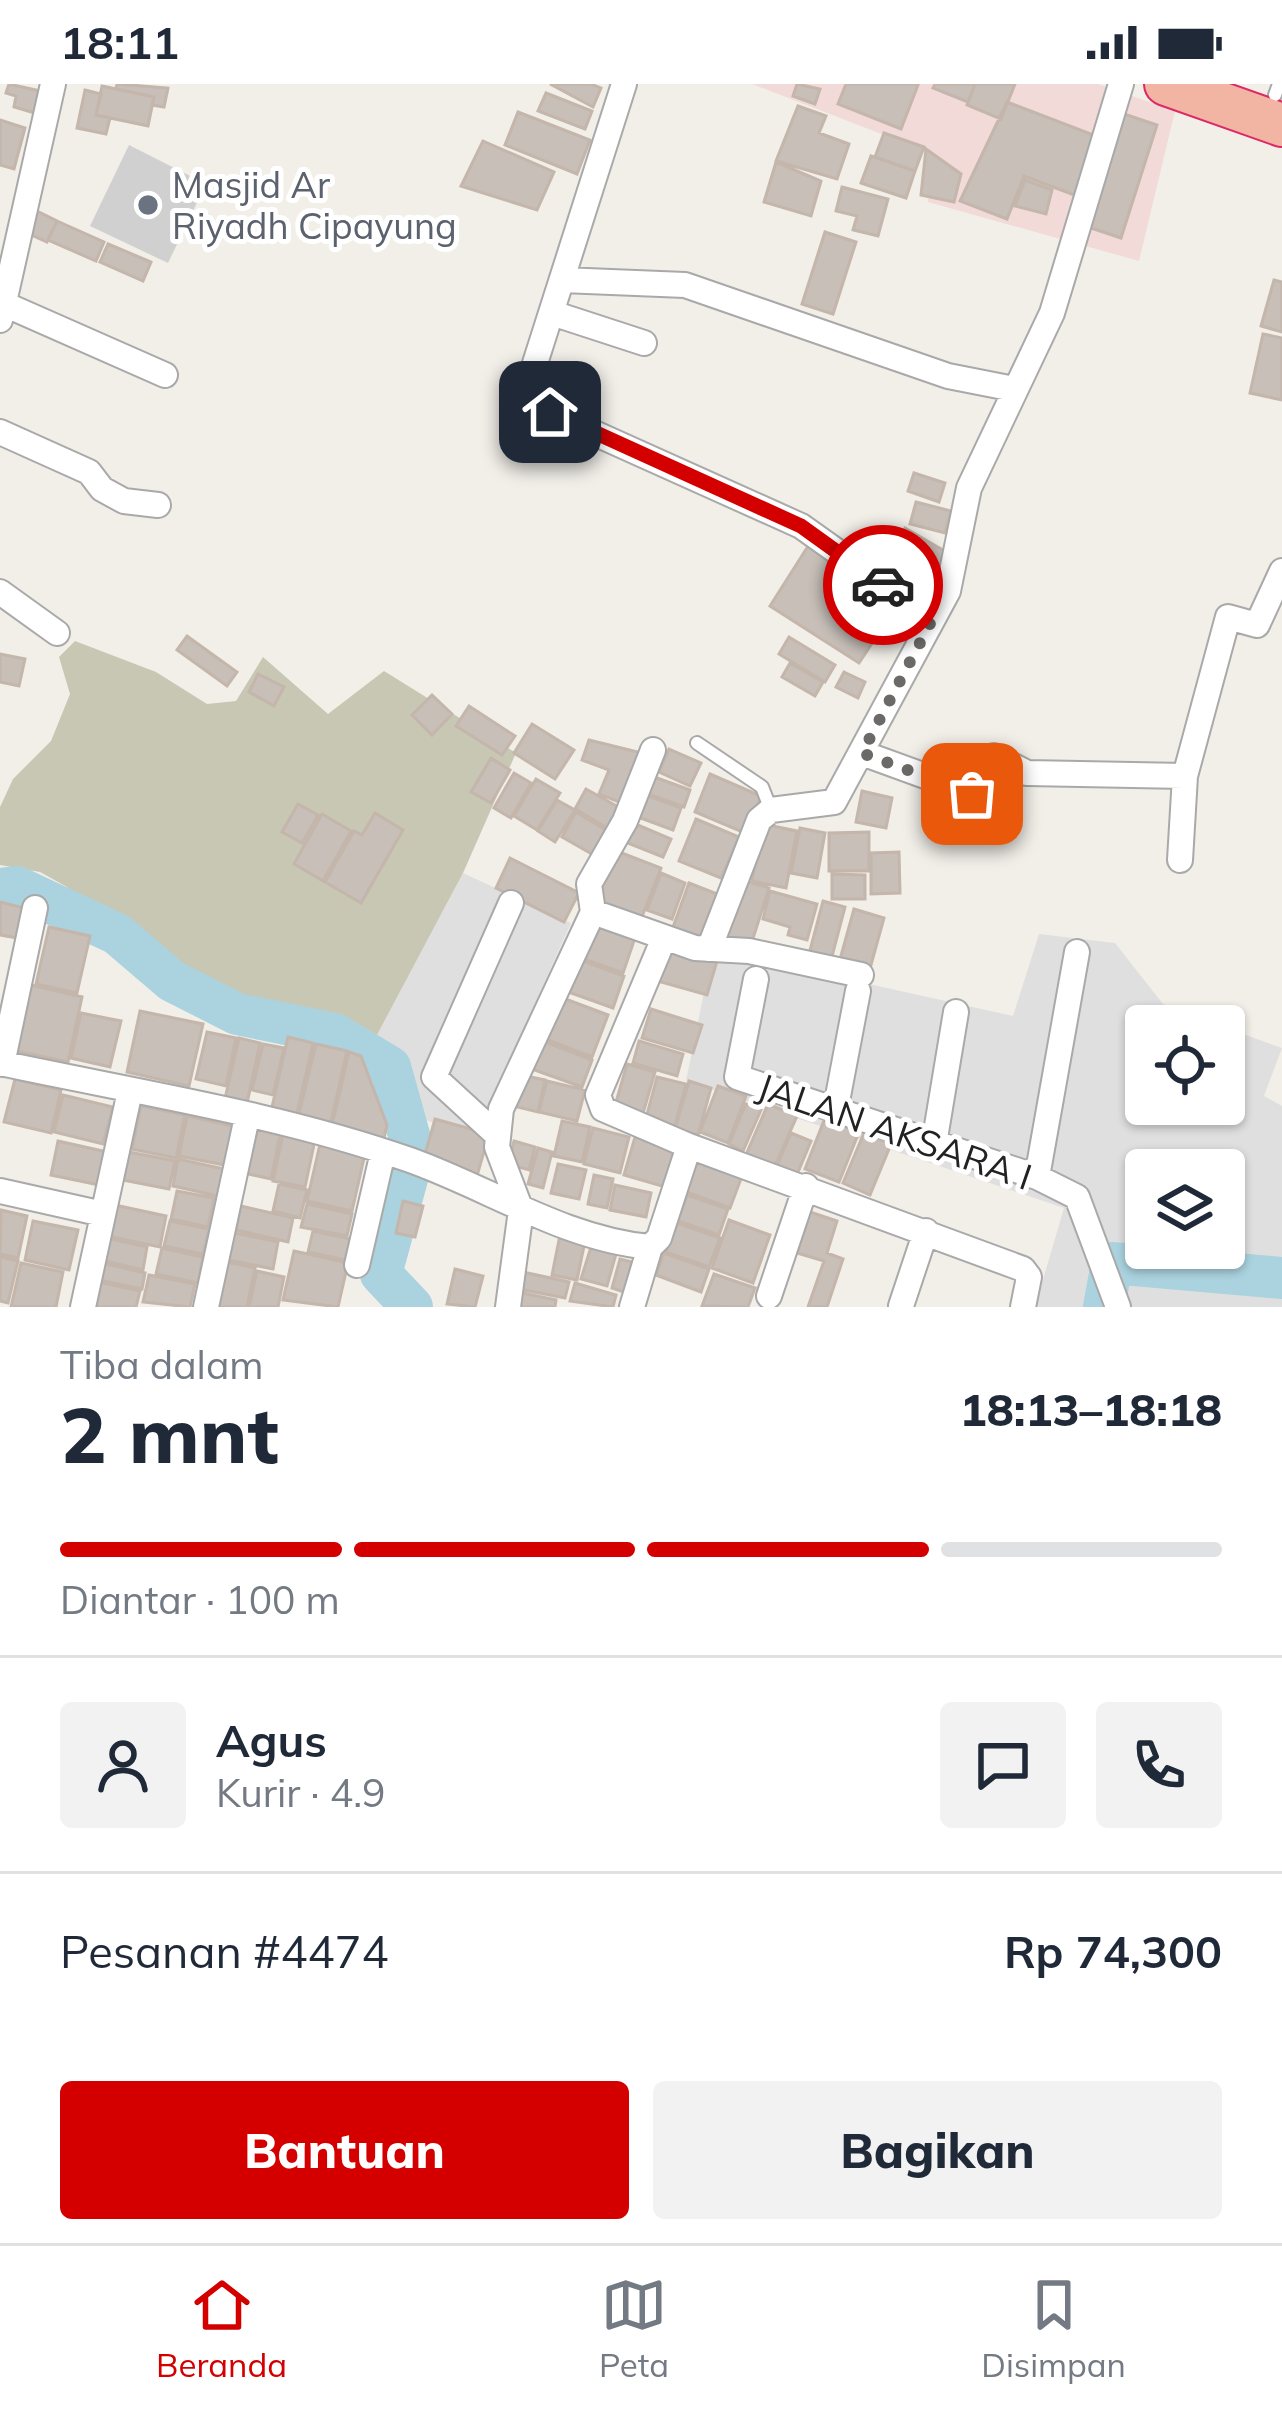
<!DOCTYPE html>
<html lang="id">
<head>
<meta charset="utf-8">
<style>
	body { margin:0; font-family:Mulish,sans-serif; background:#f2f2f3; color:#1f2937; height:100vh; display:flex; flex-direction:column; font-size:45px; white-space:nowrap }
	* { box-sizing:border-box; margin:0 }
	p { font-size:39px; color:#747a83 }
	.icon { flex:none; width:66px; height:66px; fill:none; stroke:currentColor; stroke-width:2; stroke-linecap:round; stroke-linejoin:round }
	.map { position:relative; height:1223px; overflow:hidden }
	.details { display:flex; flex-direction:column; background:#fff; flex:1 }
	.details>* { flex:none }
	.fabs { position:absolute; left:1125px; top:921px; display:grid; gap:24px }
	.fabs a { display:grid; place-items:center; width:120px; height:120px; border-radius:12px; background:#fff; box-shadow:0 3px 9px #0004; font-size:60px }
	.pin { position:absolute; display:grid; place-items:center; width:102px; height:102px; color:#fff; margin:-51px; border-radius:24px; box-shadow:0 6px 18px #0006 }
	.courier { position:absolute; display:grid; place-items:center; width:120px; height:120px; margin:-60px; border:9px solid #d40000; border-radius:50%; background:#fff; color:#222; box-shadow:0 3px 15px #0007 }
	.summary em { font-style:normal; font-weight:800 }
	.summary div { display:flex; flex-direction:column-reverse }
	.summary { display:flex; align-items:center; justify-content:space-between; height:204px; padding:0 60px }
	h1 { font-size:78px; font-weight:800; line-height:90px }
	.bar { display:grid; grid-template-columns:repeat(4,1fr); gap:18px 12px; align-content:center; height:144px; padding:0 60px }
	.bar i { height:15px; border-radius:9px; background:#e0e1e3 }
	.bar .current { background:#d40000 }
	.bar p { grid-column:span 4 }
	.line { display:flex; align-items:center; gap:30px; padding:0 60px; border-top:3px solid #e0e1e3 }
	.line div { flex:1 }
	.round { display:grid; place-items:center; flex:none; width:126px; height:126px; border-radius:12px; background:#f2f2f3 }
	.action { display:flex; gap:24px; margin-top:auto; padding:24px 60px }
	.action a { flex:1; height:138px; border-radius:12px; background:#d40000; color:#fff; font-size:48px; font-weight:800; line-height:138px; text-align:center }
	.action a+a { background:#f2f2f3; color:#1f2937 }
	.status { display:flex; justify-content:space-between; align-items:center; height:84px; padding:0 60px; background:#fff; direction:ltr }
	.status svg { height:33px; fill:currentColor }
	.tabs { display:flex; justify-content:space-around; align-items:center; height:168px; border-top:3px solid #e0e1e3; background:#fff; font-size:33px; color:#747a83 }
	.tabs a { display:grid; justify-items:center; gap:6px }
	.tabs .current { color:#d40000 }
	.map>svg:first-child { display:block }
	.residential { fill:#e0dfdf; fill-rule:evenodd }
	.commercial { fill:#f2dad9 }
	.religious { fill:#d0d0d0 }
	.construction { fill:#c7c7b4 }
	.lines { fill:none; stroke-linecap:round; stroke-linejoin:round }
	.river { stroke:#aad3df; stroke-width:42 }
	.building { fill:#c7bfb8; stroke:#c4b6ab; stroke-width:3 }
	.service-casing { stroke:#a9a9a9; stroke-width:16 }
	.minor-casing { stroke:#a9a9a9; stroke-width:28 }
	.trunk-casing { stroke:#dc2a67; stroke-width:46 }
	.service { stroke:#fff; stroke-width:12 }
	.minor { stroke:#fff; stroke-width:24 }
	.trunk { stroke:#f2b4a3; stroke-width:42 }
	.done { stroke:#6b6a68; stroke-width:12; stroke-dasharray:0 21.6 }
	.route { stroke:#d40000; stroke-width:15 }
	.worship-dot { fill:#6b7280; stroke:#fff; stroke-width:4.5 }
	.labels { text-anchor:middle; dominant-baseline:central; stroke-width:10; stroke-linejoin:round; paint-order:stroke }
	.worship-label { font-size:36px; fill:#5b616d; stroke:#fff; text-anchor:start }
	.street-label { font-size:36px; fill:#222; stroke:#fff }
</style>
</head>
<body>
<div class="status"><b>18:11</b><svg viewBox="0 0 49 12"><path d="M0 12V9h3v3zM5 12V6h3v6zM10 12V3h3v9zM15 12V0h3v12zM26 1h20v11H26zM47 4h2v5h-2z"/></svg></div>
<div class="map">
<svg width="1282" height="1223" viewBox="0 0 1282 1223">
	<rect width="100%" height="100%" fill="#f2efe9"/>
	<!-- residential -->
	<path class="residential" d="M463 789 571 839 475 1053 411 1031 377 951Z
		M1039 850 1115 859 1163 920 1223 942H1146V1020H1224V943L1282 964 1264 1012 1282 1022V1223H1035L1064 1124 686 997 711 874 761 876 1013 932ZM1146 1086H1224V1164H1146Z"/>
	<!-- commercial -->
	<path class="commercial" d="M752 0H1098L1175 27 1139 177 928 118 933 70Z"/>
	<!-- religious -->
	<path class="religious" d="M129 61 206 100 168 179 90 142Z"/>
	<!-- construction -->
	<path class="construction" d="M75 557 156 588 207 620 236 617 263 573 328 630 384 587 516 669 463 789 377 951 342 937 241 939 218 928 196 905 125 867 93 841 67 803 40 788 0 781V723L13 695 51 657 70 610 59 573Z"/>
	<g class="lines">
		<!-- river -->
		<path class="river" d="M0 805 17 803 117 850 172 897 237 930 335 950 390 983 414 1069 381 1190 412 1223
			M1104 1223 1112 1179 1282 1194"/>
	</g>
	<!-- building -->
	<path class="building" d="M9 0 40 7 35 29 14 23 16 12 6 9Z
		M117 0 168 4 164 23 152 21 154 13 116 5Z
		M550 0H591L601 4 593 23Z
		M797 0 820 5 815 20 793 12Z
		M846 0H916L918 1 901 45 838 20Z
		M935 0H975L968 18 933 4Z
		M975 0H1015L1001 35 967 21Z
		M102 2 154 13 148 42 96 31Z
		M85 6 101 10 96 31 110 34 106 50 77 44Z
		M546 9 592 27 585 45 538 27Z
		M1007 18 1099 53 1077 112 1024 92 1007 135 960 117Z
		M798 22 826 32 819 49 849 60 837 95 776 77Z
		M518 28 590 56 577 90 505 61Z
		M1124 30 1157 41 1121 154 1088 143Z
		M0 36 25 44 14 85 0 81Z
		M884 49 924 63 915 87 875 73Z
		M483 57 554 88 537 126 461 102Z
		M926 65 961 90 954 118 921 111Z
		M871 72 915 87 906 114 861 99Z
		M776 78 821 97 811 132 764 118Z
		M1025 96 1052 106 1046 130 1015 122Z
		M842 103 888 115 878 152 853 146 857 132 836 127Z
		M37 127 57 137 47 158 27 149Z
		M57 137 104 158 96 177 48 156Z
		M825 148 856 158 833 230 802 220Z
		M108 160 151 178 143 197 100 178Z
		M1274 196 1282 198V248L1261 242Z
		M1263 250 1282 254V316L1250 309Z
		M914 389 945 399 939 418 908 407Z
		M916 418 951 427 945 449 910 440Z
		M905 444 948 469 938 485 895 460Z
		M810 459 900 517 859 579 770 522Z
		M899 469 927 490 911 512 883 491Z
		M187 552 237 588 227 602 177 566Z
		M789 553 835 581 825 598 779 570Z
		M0 570 25 575 19 602 0 598Z
		M790 579 823 598 815 612 782 593Z
		M844 588 865 598 858 614 836 603Z
		M258 590 284 603 274 622 249 608Z
		M432 611 452 630 432 651 412 631Z
		M469 622 515 652 502 671 456 642Z
		M532 640 574 666 555 695 514 669Z
		M589 656 642 669 624 720 599 710 609 686 582 676Z
		M669 665 701 679 690 702 659 688Z
		M491 674 510 686 491 719 471 708Z
		M514 689 531 699 511 734 494 724Z
		M646 690 690 706 684 723 640 707Z
		M710 690 761 712 745 749 695 728Z
		M536 695 560 709 537 746 514 732Z
		M586 705 622 725 611 746 575 725Z
		M862 707 892 714 886 744 856 738Z
		M638 708 681 724 673 746 630 730Z
		M557 716 575 726 555 758 538 747Z
		M298 720 318 731 302 759 282 748Z
		M576 728 611 749 597 773 562 753Z
		M375 729 403 746 361 819 325 798 354 747 362 751Z
		M322 730 351 747 323 797 294 780Z
		M696 735 739 753 721 794 679 777Z
		M633 739 671 755 663 773 625 758Z
		M763 740 797 747 786 804 752 797Z
		M800 744 825 749 817 794 791 789Z
		M869 748V787H829V749Z
		M614 766 661 784 641 835 595 817Z
		M899 768 900 809 871 810V769Z
		M510 774 579 809 564 838 496 804Z
		M661 789 685 799 672 835 647 826Z
		M832 790 865 791V815H832Z
		M742 796 769 804 750 864 723 856Z
		M689 799 720 811 703 858 672 846Z
		M770 807 817 820 807 856 788 851 790 843 763 835Z
		M823 817 845 823 830 880 808 874Z
		M0 818 24 824 17 854 0 851Z
		M854 825 884 834 869 888 839 879Z
		M595 836 636 851 623 889 581 874Z
		M49 843 90 852 77 909 36 900Z
		M664 862 717 877 707 911 654 896Z
		M575 874 624 892 613 924 563 906Z
		M22 899 82 913 68 978 8 965Z
		M560 913 608 931 592 973 545 955Z
		M651 925 702 941 693 969 642 954Z
		M140 927 203 940 189 1002 127 988Z
		M81 929 121 937 110 983 71 974Z
		M207 948 236 954 226 1002 196 995Z
		M288 953 313 959 295 1038 270 1032Z
		M239 954 260 959 246 1024 224 1019Z
		M543 957 592 976 582 1003 532 985Z
		M639 957 683 970 677 992 633 979Z
		M263 960 284 964 273 1011 252 1006Z
		M316 960 347 967 330 1042 298 1034Z
		M349 968 361 972 387 1041 384 1054 332 1042Z
		M627 980 655 988 642 1033 614 1025Z
		M521 991 545 996 538 1028 513 1022Z
		M657 993 686 1000 675 1042 646 1034Z
		M15 995 61 1006 51 1049 4 1038Z
		M547 997 585 1006 577 1037 539 1028Z
		M689 997 711 1004 698 1051 675 1045Z
		M718 1002 746 1012 728 1059 700 1048Z
		M63 1011 113 1023 103 1060 54 1048Z
		M746 1020 761 1026 743 1067 729 1060Z
		M768 1020 797 1032 773 1086 745 1073Z
		M141 1022 185 1031 176 1074 132 1065Z
		M187 1032 233 1042 224 1081 179 1072Z
		M825 1034 859 1048 839 1098 805 1085Z
		M435 1035 489 1050 477 1092 423 1077Z
		M562 1037 590 1043 582 1078 554 1072Z
		M250 1044 280 1051 271 1095 240 1088Z
		M593 1044 629 1053 620 1089 584 1080Z
		M791 1049 811 1057 796 1093 776 1084Z
		M864 1049 891 1060 870 1111 843 1099Z
		M283 1050 315 1056 305 1103 273 1097Z
		M635 1053 676 1065 665 1103 624 1091Z
		M58 1057 107 1068 99 1101 51 1091Z
		M514 1057 535 1063 529 1086 508 1080Z
		M320 1060 365 1070 352 1127 307 1117Z
		M538 1064 552 1068 543 1104 528 1100Z
		M129 1068 175 1077 169 1105 123 1096Z
		M690 1073 742 1092 730 1124 678 1105Z
		M178 1075 224 1085 218 1112 173 1102Z
		M558 1080 586 1086 579 1115 551 1109Z
		M594 1091 613 1095 607 1124 588 1120Z
		M279 1100 307 1106 300 1134 273 1127Z
		M615 1101 651 1109 646 1133 610 1126Z
		M177 1107 214 1114 208 1143 171 1135Z
		M687 1111 728 1125 719 1151 678 1137Z
		M403 1117 423 1122 415 1153 396 1149Z
		M110 1120 166 1132 160 1163 103 1151Z
		M307 1120 352 1130 347 1152 301 1143Z
		M241 1122 293 1134 288 1158 236 1146Z
		M1 1126 27 1132 18 1174 0 1170Z
		M810 1128 837 1137 827 1169 843 1175 827 1223H808L824 1177 797 1169Z
		M729 1136 770 1151 753 1199 712 1184Z
		M33 1137 78 1146 69 1186 25 1176Z
		M170 1137 209 1145 203 1170 164 1162Z
		M677 1139 720 1154 709 1183 666 1168Z
		M225 1147 278 1158 273 1185 219 1174Z
		M313 1147 351 1155 346 1176 308 1168Z
		M560 1151 585 1157 577 1196 552 1191Z
		M102 1153 147 1163 143 1186 97 1175Z
		M591 1163 616 1170 607 1202 581 1195Z
		M162 1164 203 1173 198 1199 156 1190Z
		M294 1167 348 1179 338 1223 283 1216Z
		M664 1169 709 1185 701 1208 656 1191Z
		M0 1173 18 1177 8 1219 0 1217Z
		M620 1175 632 1178 624 1208 612 1204Z
		M218 1176 255 1184 247 1223H208Z
		M98 1178 145 1189 142 1205 94 1195Z
		M21 1179 63 1188 56 1223H11Z
		M455 1185 483 1192 475 1223 447 1220Z
		M257 1187 284 1193 278 1223H249Z
		M523 1188 569 1198 565 1214 519 1205Z
		M714 1190 755 1204 748 1223 702 1222Z
		M149 1191 195 1200 190 1223 143 1218Z
		M94 1197 140 1207 136 1223H88Z
		M575 1199 616 1211 613 1223 570 1217Z
		M518 1208 556 1216 555 1223H515Z"/>
	<g class="lines">
		<!-- service casing -->
		<g class="service-casing">
			<path id="service" d="M1275 11 1279 0
				M697 659 762 703 771 726"/>
		</g>
		<!-- minor casing -->
		<g class="minor-casing">
			<path id="minor" d="M624 0 523 317 801 442 932 535
				M562 196 685 201 948 292 1014 305
				M4 220 165 291
				M552 229 644 259
				M0 236 53 0
				M0 348 89 388 102 405 124 417 158 421
				M0 508 57 549
				M862 669 972 709 994 672 1027 689 1185 692
				M1180 776 1185 692 1228 533 1257 541 1282 487
				M593 828 695 864 749 867 861 891
				M709 865 759 736 771 726 834 718 948 507 969 404 1052 229 1121 0
				M659 866 598 1011 603 1025 689 1062 1023 1185 1029 1193 1023 1223
				M756 895 737 993 1037 1093 1077 1113 1118 1223
				M0 979C136 1008 279 1030 410 1076 489 1104 564 1155 650 1163L659 1154 689 1062
				M2 980 35 824
				M835 1028 858 907
				M496 1050 434 993 511 819
				M934 1060 956 928
				M1037 1093 1077 868
				M0 1107 103 1130
				M357 1181 383 1068
				M769 1212 806 1102
				M901 1222 926 1147
				M83 1223 130 1007
				M206 1223 247 1033
				M508 1223 521 1126 497 1063 501 1025 593 828 589 800 625 737 653 666
				M632 1223 650 1163"/>
		</g>
		<!-- trunk casing -->
		<g class="trunk-casing">
			<path id="trunk" d="M1166 0 1282 41"/>
		</g>
		<!-- service -->
		<use href="#service" class="service"/>
		<!-- minor -->
		<use href="#minor" class="minor"/>
		<!-- trunk -->
		<use href="#trunk" class="trunk"/>
	</g>
	<g class="lines">
		<!-- done -->
		<path class="done" d="M883 501 932 536 862 669 972 710"/>
		<!-- route -->
		<path class="route" d="M550 328 801 442 883 501"/>
	</g>
	<!-- markers -->
	<circle class="worship-dot" cx="148" cy="121" r="12"/>
	<g class="labels">
		<!-- worship labels -->
		<g class="worship-label">
			<text x="172" y="100">Masjid Ar<tspan x="172" dy="41">Riyadh Cipayung</tspan></text>
		</g>
		<!-- street labels -->
		<g class="street-label">
			<text transform="translate(895 1047) rotate(19)">JALAN AKSARA I</text>
		</g>
	</g>
</svg>
<div class="fabs">
<a><svg class="icon" aria-label="locate" viewBox="0 0 24 24"><circle cx="12" cy="12" r="6"/><path d="M12 2v4M12 18v4M2 12h4M18 12h4"/></svg></a>
<a><svg class="icon" aria-label="layers" viewBox="0 0 24 24"><path d="M12 4l9 5-9 5-9-5zM3 14l9 5 9-5"/></svg></a>
</div>
<div class="pin" style="left:972px;top:710px;background:#ea580c"><svg class="icon" aria-label="bag" viewBox="0 0 24 24"><path d="M5 8h14l-1 12H6zM9 8a3 3 0 0 1 6 0"/></svg></div>
<div class="pin" style="left:550px;top:328px;background:#1f2937"><svg class="icon" aria-label="home" viewBox="0 0 24 24"><path d="M3 11l9-7 9 7M6 9v11h12V9"/></svg></div>
<div class="courier" style="left:883px;top:501px"><svg class="icon" aria-label="car" viewBox="0 0 24 24"><path d="M5 17H2v-5l4-1 3-4h7l3 4 3 1v5h-3M9 17h6M6 11h13"/><circle cx="7" cy="17" r="2"/><circle cx="17" cy="17" r="2"/></svg></div>
</div>
<section class="details">
<div class="summary"><div><h1>2 mnt</h1><p>Tiba dalam</p></div><em>18:13–18:18</em></div>
<div class="bar"><i class="current"></i><i class="current"></i><i class="current"></i><i></i><p>Diantar · 100 m</p></div>
<div class="line" style="height:216px"><a class="round"><svg class="icon" aria-label="person" viewBox="0 0 24 24"><circle cx="12" cy="8" r="4"/><path d="M4 21q1-7 8-7t8 7"/></svg></a><div><b>Agus</b><p>Kurir · 4.9</p></div><a class="round"><svg class="icon" aria-label="chat" viewBox="0 0 24 24"><path d="M4 5h16v11H9l-5 4z"/></svg></a><a class="round"><svg class="icon" aria-label="phone" viewBox="0 0 24 24"><path d="M5 4h4l2 5-3 2q2 4 5 5l2-3 5 2v4C11 20 4 13 5 4z"/></svg></a></div>
<div class="line" style="height:156px"><div>Pesanan #4474</div><b>Rp 74,300</b></div>
<div class="action"><a>Bantuan</a><a>Bagikan</a></div>
</section>
<nav class="tabs">
<a class="current"><svg class="icon" aria-label="home" viewBox="0 0 24 24"><path d="M3 11l9-7 9 7M6 9v11h12V9"/></svg>Beranda</a>
<a><svg class="icon" aria-label="map" viewBox="0 0 24 24"><path d="M3 6l6-2 6 2 6-2v14l-6 2-6-2-6 2zM9 4v14M15 6v14"/></svg>Peta</a>
<a><svg class="icon" aria-label="saved" viewBox="0 0 24 24"><path d="M7 4h10v16l-5-4-5 4z"/></svg>Disimpan</a>
</nav>
</body>
</html>
